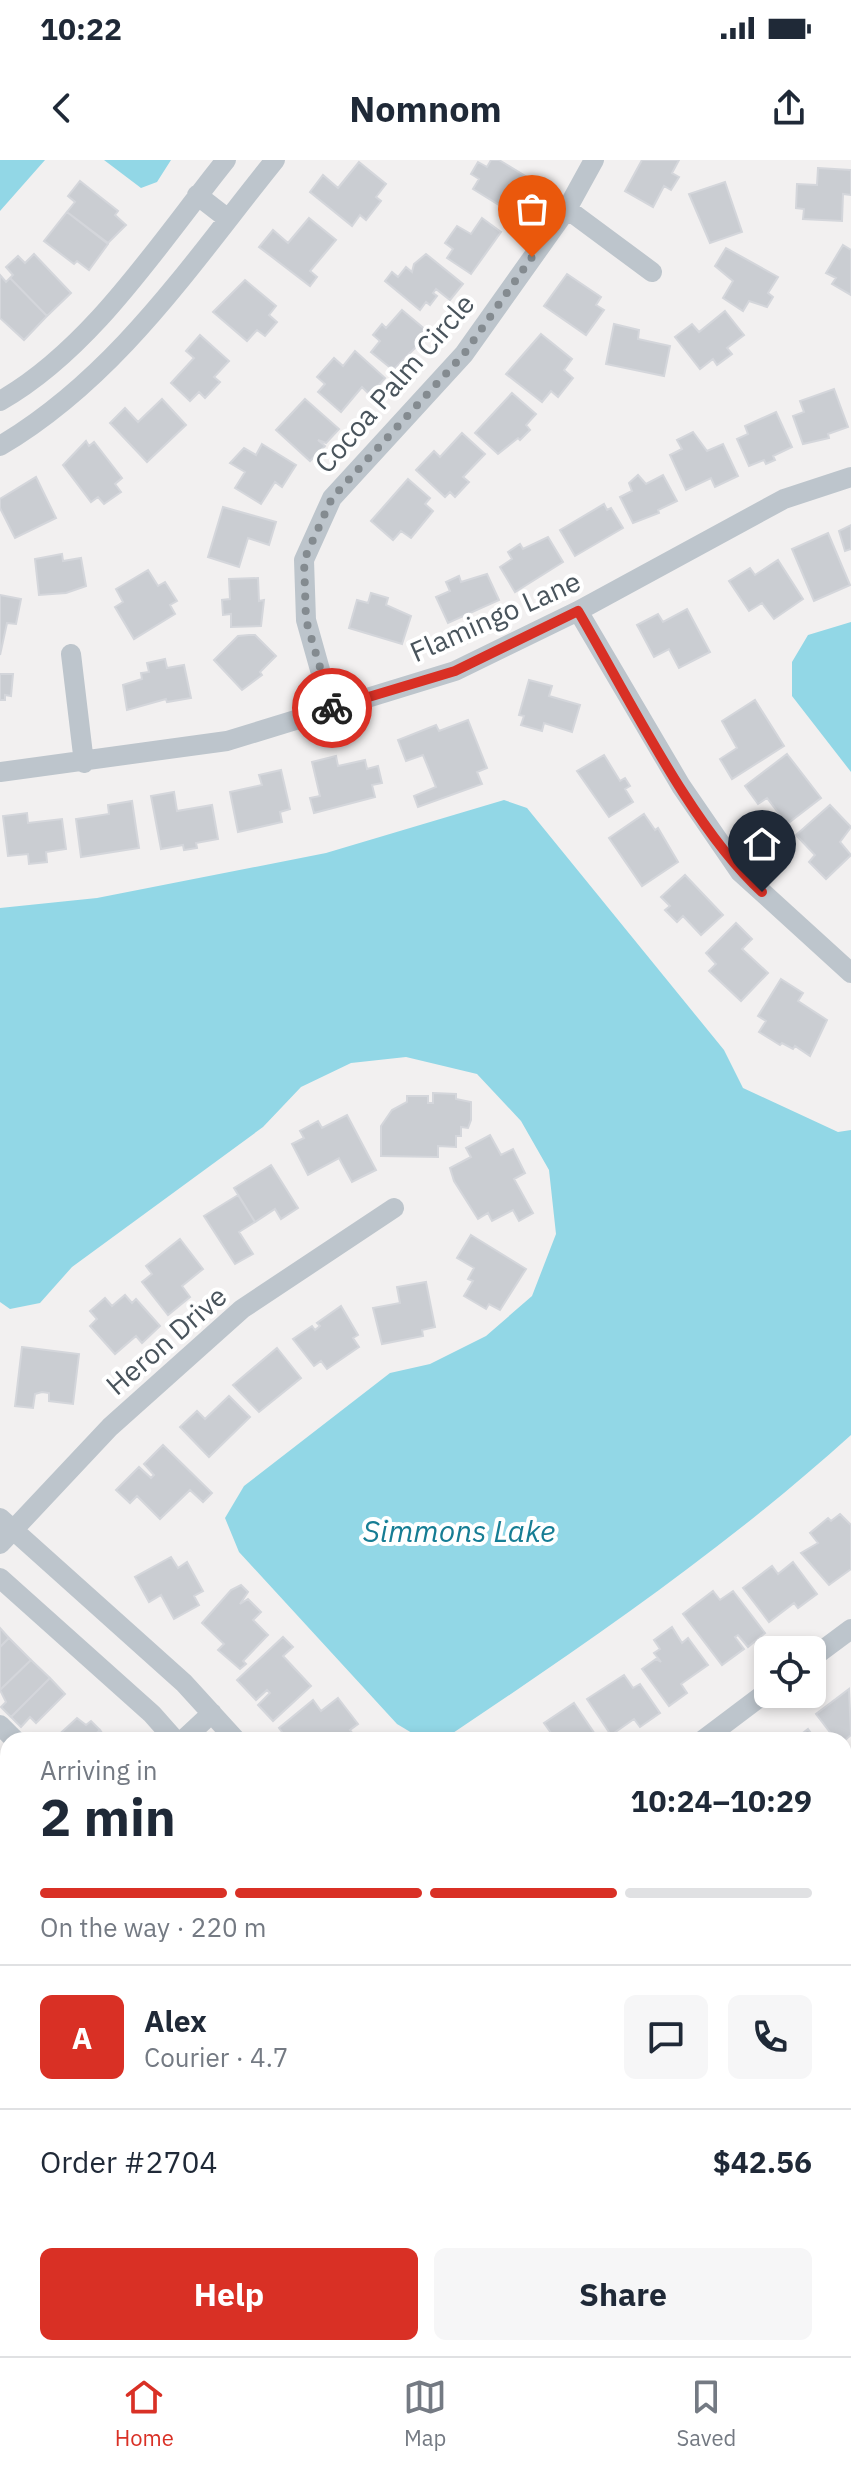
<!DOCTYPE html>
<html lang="en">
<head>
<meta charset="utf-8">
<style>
	body { margin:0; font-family:"IBM Plex Sans",sans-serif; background:#f6f6f7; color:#1f2937; height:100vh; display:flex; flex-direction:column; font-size:30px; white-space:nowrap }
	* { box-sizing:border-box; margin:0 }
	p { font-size:26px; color:#747a83 }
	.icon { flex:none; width:44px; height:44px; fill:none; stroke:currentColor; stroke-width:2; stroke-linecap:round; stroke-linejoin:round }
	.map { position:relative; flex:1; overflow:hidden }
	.sheet { position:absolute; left:0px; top:1572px; width:852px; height:624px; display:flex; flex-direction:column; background:#fff; border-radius:24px 24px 0 0; box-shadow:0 4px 12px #0003 }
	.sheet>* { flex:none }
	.controls { position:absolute; left:754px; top:1476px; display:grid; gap:16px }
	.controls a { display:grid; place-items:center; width:72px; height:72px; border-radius:12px; background:#fff; box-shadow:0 4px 12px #0003; font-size:40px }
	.pin { position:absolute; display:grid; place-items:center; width:68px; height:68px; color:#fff; margin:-82px -34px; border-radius:50% 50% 50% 0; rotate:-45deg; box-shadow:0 0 8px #0007 }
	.pin .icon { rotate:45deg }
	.courier { position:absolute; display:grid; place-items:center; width:80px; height:80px; margin:-40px; border:6px solid #d93025; border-radius:50%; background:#fff; color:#222; box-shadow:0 2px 10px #0007 }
	.overview em { font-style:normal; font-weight:800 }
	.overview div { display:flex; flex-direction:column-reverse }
	.overview { display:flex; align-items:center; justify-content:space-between; height:136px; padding:0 40px }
	h1 { font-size:52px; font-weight:800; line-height:60px }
	.bar { display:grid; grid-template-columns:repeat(4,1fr); gap:12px 8px; align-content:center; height:96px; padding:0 40px }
	.bar i { height:10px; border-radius:6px; background:#e0e1e3 }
	.bar .selected { background:#d93025 }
	.bar p { grid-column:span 4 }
	.line { display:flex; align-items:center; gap:20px; padding:0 40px; border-top:2px solid #e0e1e3 }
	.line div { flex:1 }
	.round { display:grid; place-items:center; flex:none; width:84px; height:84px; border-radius:12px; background:#f6f6f7 }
	.cta { display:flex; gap:16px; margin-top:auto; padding:16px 40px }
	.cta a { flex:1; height:92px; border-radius:12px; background:#d93025; color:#fff; font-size:32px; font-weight:800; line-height:92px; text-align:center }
	.cta a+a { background:#f6f6f7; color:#1f2937 }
	.status { display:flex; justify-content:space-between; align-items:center; height:56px; padding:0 40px; background:#fff; direction:ltr }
	.status svg { height:22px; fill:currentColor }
	header { display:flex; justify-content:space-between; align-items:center; height:104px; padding:0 40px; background:#fff; font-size:36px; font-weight:800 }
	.menu { display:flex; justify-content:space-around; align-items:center; height:112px; border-top:2px solid #e0e1e3; background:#fff; font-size:22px; color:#747a83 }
	.menu a { display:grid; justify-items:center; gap:4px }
	.menu .selected { color:#d93025 }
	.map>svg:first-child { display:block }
	.water { fill:#92d7e6 }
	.building { fill:#cacdd2; stroke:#d4d6db; stroke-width:2 }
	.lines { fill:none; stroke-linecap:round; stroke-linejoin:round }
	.minor { stroke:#bdc5cc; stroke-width:20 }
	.done { stroke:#848b90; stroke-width:8; stroke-dasharray:0 14.4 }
	.route { stroke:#d93025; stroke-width:10 }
	.labels { text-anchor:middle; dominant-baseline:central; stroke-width:8; stroke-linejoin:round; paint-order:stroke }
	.street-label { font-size:28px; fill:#49545c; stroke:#fff }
	.water-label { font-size:30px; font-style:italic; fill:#167d94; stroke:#fff }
</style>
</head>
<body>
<div class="status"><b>10:22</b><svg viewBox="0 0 49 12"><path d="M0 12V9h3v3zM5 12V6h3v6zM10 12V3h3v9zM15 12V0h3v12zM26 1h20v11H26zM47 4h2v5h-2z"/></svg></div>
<header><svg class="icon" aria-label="back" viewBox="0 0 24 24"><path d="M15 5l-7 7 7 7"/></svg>Nomnom<svg class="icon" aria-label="share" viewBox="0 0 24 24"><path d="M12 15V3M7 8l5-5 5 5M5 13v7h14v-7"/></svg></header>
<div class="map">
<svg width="851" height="2196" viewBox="0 0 851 2196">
	<rect width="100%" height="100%" fill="#f2f0f0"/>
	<!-- water -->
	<path class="water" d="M0 0H45L0 51Z
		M104 0H171L157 22 141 28Z
		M851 462V612L792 536V502L808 475Z
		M504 640 527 648 724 890 743 928 838 972 851 970V1275C726 1388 586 1484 447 1577L422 1579 397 1564 239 1392 225 1358 244 1326 390 1213 430 1204 486 1176 532 1136 556 1074 549 1010 521 961 477 914 406 897 351 903 301 927 263 967 72 1107 40 1143 10 1149 0 1142V748L97 738 326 693Z
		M851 1652V1787L844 1786V1658Z"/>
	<!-- building -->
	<path class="building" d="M491 0H499L532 20 512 53 473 29 479 19 471 14 478 2 487 7Z
		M642 0H679L672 13 679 17 671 30 664 26 653 47 625 31Z
		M359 2 386 24 376 37 381 41 366 60 360 55 352 66 310 32 323 15 338 28Z
		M818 8 851 10V35L843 34 842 61 803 59 804 49 796 48 797 24 817 25Z
		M80 21 118 51 115 55 126 65 108 83 67 52 75 42 68 36Z
		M725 22 742 72 710 83 689 34Z
		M67 52 108 84 89 110 77 101 74 104 44 81Z
		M309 58 336 80 310 111 317 117 310 126 259 87 273 70 288 83Z
		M482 58 501 72 471 114 447 98 453 89 445 83 457 66 471 74Z
		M843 85 851 90V135L832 124 836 118 826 113Z
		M726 88 778 117 768 133 773 137 767 147 749 141 743 151 723 138 733 121 715 106Z
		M34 94 71 133 47 156 10 118 13 115 6 107 18 96 25 103Z
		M426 94 463 124 450 140 436 129 433 133 437 136 430 145 426 142 420 150 385 121 392 112 398 117 406 107 412 112 414 104Z
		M567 114 601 137 596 145 604 150 586 175 544 146Z
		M0 115 6 122 10 118 47 156 24 180 0 158Z
		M245 120 276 146 269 155 277 162 265 176 257 170 247 181 213 152Z
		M402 150 427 171 418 185 393 210 371 192 380 181 373 175 382 164 386 168Z
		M725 151 744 175 727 188 732 194 717 205 713 199 700 209 675 177 692 164 699 172Z
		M614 164 639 170 638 179 670 186 664 216 606 204Z
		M541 174 572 199 564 210 573 218 558 237 551 231 542 242 506 214Z
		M200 175 229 201 214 217 220 222 205 238 199 232 190 241 171 223 194 198 186 191Z
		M355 191 385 218 370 235 362 227 341 252 318 232 325 224 317 217 334 198 343 206Z
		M834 229 848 267 828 274 829 278 803 284 793 256 804 252 800 241Z
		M512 233 536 254 526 265 530 270 520 280 518 278 498 294 475 273Z
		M162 239 186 265 147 302 110 263 125 248 138 262Z
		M305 239 339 269 326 283 318 280 325 286 310 301 276 270Z
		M776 252 792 287 773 296 775 300 766 304 764 300 749 306 737 279 748 274 745 266Z
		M693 272 707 291 723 284 738 316 715 327 711 318 686 330 670 295 682 289 677 280Z
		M462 273 485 294 463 317 469 322 455 337 450 332 445 337 416 310 434 291 440 297Z
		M86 281 89 286 94 282 122 318 115 324 121 332 104 344 98 337 91 342 63 305Z
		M262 284 296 305 282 327 275 322 261 344 235 328 245 312 230 303 244 288 256 295Z
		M638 315 646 324 663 315 677 341 658 350 659 353 633 363 620 337 632 331 629 323Z
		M36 317 56 358 15 378 0 348V339Z
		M408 319 430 338 425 344 433 351 411 378 401 371 393 380 371 361Z
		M604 344 607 350 611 348 623 368 575 396 560 370Z
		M223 347 276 362 269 385 248 378 239 407 208 397Z
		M851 365V389L845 391 839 371Z
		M828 373 850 425 814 441 792 389Z
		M548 377 563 402 515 432 500 407 512 399 508 392 520 384 523 389Z
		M62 394 63 401 81 398 86 426 66 433 39 435 35 399Z
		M778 400 803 439 774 459 762 443 749 451 729 421 750 408 755 415Z
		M148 410 158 426 165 422 177 441 170 445 175 454 134 479 115 447 123 442 116 429Z
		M487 414 499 440 448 463 436 437 450 431 446 422 459 416 461 422Z
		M258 418 259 441 264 440 261 466 231 467V454L223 455 222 440 230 439 229 419Z
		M371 433 388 438 386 445 411 456 402 484 349 468 357 440 368 443Z
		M0 435 21 439 16 464 7 463 0 495Z
		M687 449 710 492 679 508 669 489 654 497 637 465 658 454 663 462Z
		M249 475H255L276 496 260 512 262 515 242 530 214 500 238 476Z
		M165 499 167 508 184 505 191 538 167 542 166 539 127 550 123 525 142 519 141 513 149 512 147 503Z
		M0 514H13L11 536 5 535V540H0Z
		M529 520 552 526 549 536 580 545 572 572 544 563 542 571 521 565 524 556 519 555Z
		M755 540 784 586 732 619 720 599 737 588 722 561Z
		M468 560 487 608 477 612 482 624 418 647 414 636 436 627 423 595 406 601 398 580 436 565 439 571Z
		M787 594 821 638 787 664 767 638 758 644 745 626Z
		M604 595 620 621 625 618 630 626 625 629 633 642 609 657 577 611Z
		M336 596 338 606 365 600 367 609 378 606 382 623 372 625 375 637 314 653 310 638 320 636 312 602Z
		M281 610 290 649 280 652 282 662 238 672 230 632 262 625 259 615Z
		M174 632 177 651 212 645 218 679 196 683 197 688 184 690 183 685 161 689 151 636Z
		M132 641 139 688 81 697 76 659 109 654 108 645Z
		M830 645 851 667 840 682 851 695 826 719 809 702 815 695 796 675Z
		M27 653 28 663 62 659 66 689 46 692 47 702 29 704 28 694 8 696 3 656Z
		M644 654 655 670 658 668 678 702 642 726 609 678Z
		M685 715 723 755 701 775 683 756 677 762 665 750 670 746 661 737Z
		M736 763 752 779 742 789 768 813 741 841 709 811 716 804 706 793Z
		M781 819 803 833 798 841 827 860 810 896 795 886 793 889 782 883 780 885 759 872 766 861 758 856Z
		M433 933 456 934V939L471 942V960L468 968 461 967V976H456V987L438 986V997L381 996V966L392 950 407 942V936H428V943H433Z
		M347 955 376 1010 352 1022 339 998 308 1015 292 984 304 978 300 971 318 961 322 968Z
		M490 975 501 995 513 989 525 1013 514 1019 533 1053 519 1061 513 1050 492 1061 488 1053 478 1059 454 1021 450 1008 471 997 466 988Z
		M271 1005 298 1048 281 1059 275 1049 255 1062 234 1028Z
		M238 1035 255 1062 239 1072 253 1094 235 1104 204 1056Z
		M471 1075 526 1109 500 1150 489 1144 486 1149 464 1136 473 1121 468 1119 474 1108 457 1098Z
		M180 1079 203 1109 182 1126 190 1137 168 1155 142 1122 152 1114 146 1106Z
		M426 1122 435 1167 422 1170 423 1176 382 1184 373 1148 400 1143 397 1127Z
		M125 1135 132 1143 136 1139 160 1166 142 1183 136 1176 115 1194 90 1166 97 1159 90 1151 105 1138 112 1146Z
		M341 1146 358 1175 353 1178 359 1187 327 1209 321 1201 314 1206 293 1179 312 1166 315 1170 320 1166 317 1163Z
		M22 1187 79 1194 73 1244 49 1241V1233L42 1232 35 1234 33 1248 15 1246Z
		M277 1188 301 1218 259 1252 233 1225Z
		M229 1236 250 1257 209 1297 180 1267 197 1251 205 1259Z
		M163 1285 212 1333 203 1342 190 1330 160 1359 137 1336 130 1343 116 1330 139 1307 151 1318 154 1315 144 1304Z
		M840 1354 851 1365V1409L829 1425 801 1393 818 1383 810 1373 828 1358 831 1361Z
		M171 1397 178 1408 187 1402 203 1431 194 1436 199 1445 174 1459 161 1435 149 1442 135 1417Z
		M793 1402 817 1434 798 1448 794 1443 769 1462 743 1428 772 1406 778 1414Z
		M241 1425 248 1432 240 1444 248 1439 261 1452 253 1460 268 1475 243 1501 246 1504 240 1509 218 1490 224 1484 202 1463 231 1430Z
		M713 1431 720 1440 733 1431 765 1473 748 1487 738 1475 735 1477 744 1489 722 1505 683 1454Z
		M672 1467 682 1483 688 1478 708 1505 681 1524 687 1533 669 1546 642 1509 656 1499 661 1502 654 1493 660 1489 654 1480Z
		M0 1468 9 1478 0 1487Z
		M283 1477 293 1487 283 1496 311 1526 273 1561 258 1545 270 1533 267 1530 256 1540 237 1520Z
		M9 1478 31 1500 0 1530V1487Z
		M31 1500 50 1518 11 1557 1 1547 6 1542 0 1530Z
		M624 1515 633 1528 640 1524 660 1553 640 1567 634 1559 611 1575 587 1539Z
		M50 1518 65 1534 36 1563 30 1557 21 1567 11 1557Z
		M849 1529 851 1575 844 1581 836 1580 816 1554Z
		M338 1538 358 1564 350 1570 356 1578 353 1580H308L305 1576 288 1580 279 1568 313 1540 321 1551Z
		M574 1543 599 1580H556L544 1563Z
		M77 1558 86 1565 91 1561 100 1570 89 1580H53Z
		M808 1569 816 1580H794Z
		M100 1570 107 1580H89Z
		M0 1712H8V1752L0 1753Z
		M0 1893H8V1935L0 1936Z
		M844 1982 851 1997V2031L844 2034Z
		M262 2188H386V2196H262Z"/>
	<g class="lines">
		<!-- minor -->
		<path class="minor" d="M197 35 228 59
			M567 49 652 112
			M0 241C92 189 160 82 226 0
			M0 286C117 217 191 104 275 0
			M578 451 681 626 740 712 851 813
			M71 494 84 603
			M331 549 306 460 304 400 332 338 464 194 567 49 594 0
			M0 612 227 581 455 511 578 451 784 339 851 317
			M0 1358 184 1523 236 1580
			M0 1384 110 1267 242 1149 394 1048
			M0 1418 152 1554 175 1580
			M812 1498 851 1469
			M0 1565 15 1580
			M183 1580 212 1553
			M703 1580 768 1531
			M844 1869 851 1876
			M844 1902 849 1922V1944L844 1949
			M0 1978 8 1977
			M440 2188 441 2196
			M477 2188V2196
			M710 2188 711 2196
			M229 2196 230 2188"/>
	</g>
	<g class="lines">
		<!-- done -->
		<path class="done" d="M332 548 306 460 304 400 332 338 464 194 532 97"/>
		<!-- route -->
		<path class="route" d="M332 548 455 511 578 451C628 536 692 668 762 732"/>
	</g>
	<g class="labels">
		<!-- street labels -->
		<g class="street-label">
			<text transform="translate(394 223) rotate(-49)">Cocoa Palm Circle</text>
			<text transform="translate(495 456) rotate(-24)">Flamingo Lane</text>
			<text transform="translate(166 1180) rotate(-41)">Heron Drive</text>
		</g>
		<!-- water labels -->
		<g class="water-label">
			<text x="459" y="1370">Simmons Lake</text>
		</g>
	</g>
</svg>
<div class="controls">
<a><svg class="icon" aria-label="locate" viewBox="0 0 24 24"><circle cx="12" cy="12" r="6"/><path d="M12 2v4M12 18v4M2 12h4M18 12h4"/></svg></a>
</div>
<div class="pin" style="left:532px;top:97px;background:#ea580c"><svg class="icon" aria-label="bag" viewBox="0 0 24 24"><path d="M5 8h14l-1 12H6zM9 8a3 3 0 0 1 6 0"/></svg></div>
<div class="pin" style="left:762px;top:732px;background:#1f2937"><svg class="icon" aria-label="home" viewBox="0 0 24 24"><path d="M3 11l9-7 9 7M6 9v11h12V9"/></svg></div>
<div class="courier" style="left:332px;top:548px"><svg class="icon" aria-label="bike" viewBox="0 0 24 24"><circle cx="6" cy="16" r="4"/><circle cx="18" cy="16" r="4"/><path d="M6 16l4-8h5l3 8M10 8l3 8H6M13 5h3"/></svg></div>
<section class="sheet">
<div class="overview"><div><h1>2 min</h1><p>Arriving in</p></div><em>10:24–10:29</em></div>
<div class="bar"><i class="selected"></i><i class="selected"></i><i class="selected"></i><i></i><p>On the way · 220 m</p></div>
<div class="line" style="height:144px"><b class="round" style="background:#d93025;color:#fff">A</b><div><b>Alex</b><p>Courier · 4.7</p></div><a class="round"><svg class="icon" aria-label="chat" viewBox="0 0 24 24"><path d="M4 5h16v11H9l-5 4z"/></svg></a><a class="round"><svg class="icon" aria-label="phone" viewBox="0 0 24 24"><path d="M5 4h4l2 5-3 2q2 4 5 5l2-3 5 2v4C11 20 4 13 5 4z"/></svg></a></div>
<div class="line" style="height:104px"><div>Order #2704</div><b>$42.56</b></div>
<div class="cta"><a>Help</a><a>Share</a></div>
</section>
</div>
<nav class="menu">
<a class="selected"><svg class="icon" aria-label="home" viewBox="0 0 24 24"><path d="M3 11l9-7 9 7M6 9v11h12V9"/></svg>Home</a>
<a><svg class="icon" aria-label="map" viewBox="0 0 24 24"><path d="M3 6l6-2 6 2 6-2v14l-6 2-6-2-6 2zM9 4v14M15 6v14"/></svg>Map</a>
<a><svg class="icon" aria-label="saved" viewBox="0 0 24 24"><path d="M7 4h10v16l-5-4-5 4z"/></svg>Saved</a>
</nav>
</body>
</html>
